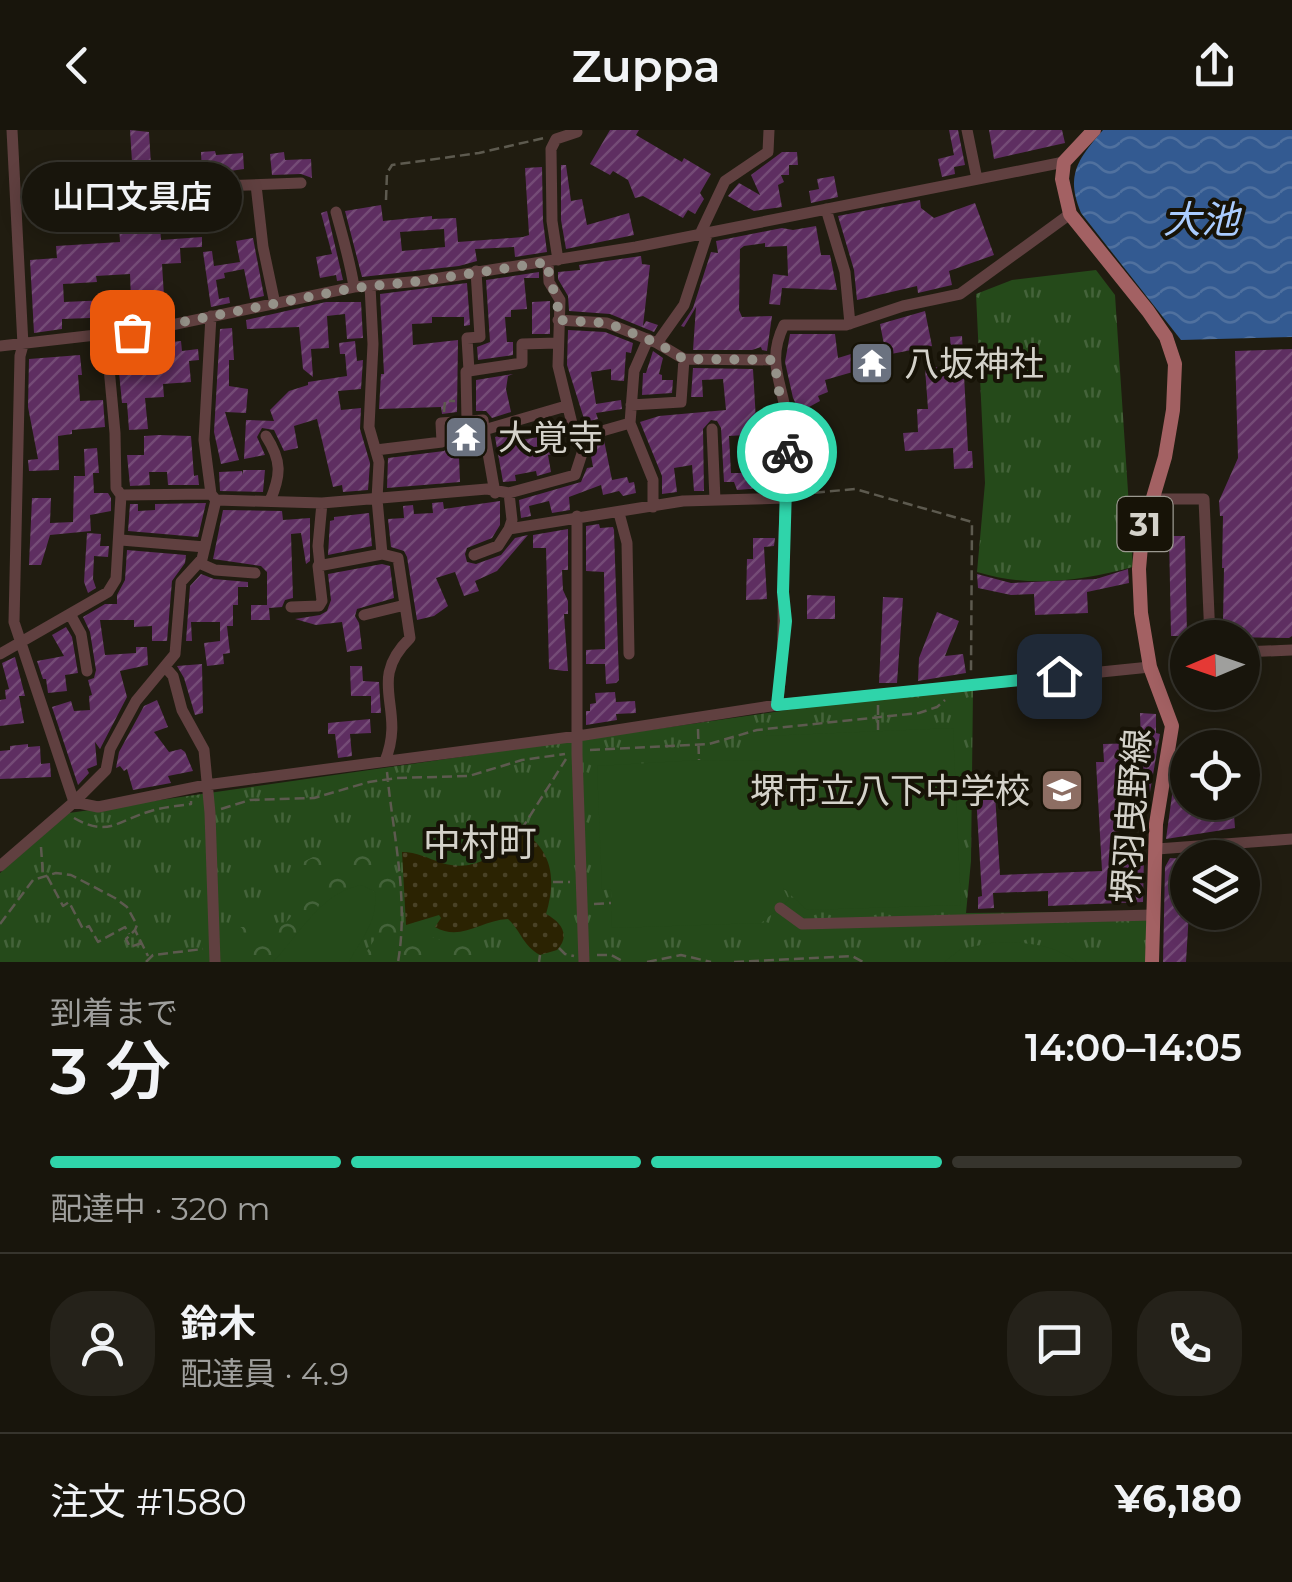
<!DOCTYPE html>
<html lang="ja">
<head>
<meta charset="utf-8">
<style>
	body { margin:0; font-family:Montserrat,"Noto Sans JP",sans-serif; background:#25221a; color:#f1f3f6; height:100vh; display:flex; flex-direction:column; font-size:38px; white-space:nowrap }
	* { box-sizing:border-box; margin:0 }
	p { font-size:32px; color:#9f9f9d }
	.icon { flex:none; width:55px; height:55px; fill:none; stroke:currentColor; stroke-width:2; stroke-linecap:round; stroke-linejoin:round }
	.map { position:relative; height:832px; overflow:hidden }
	.drawer { display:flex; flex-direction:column; background:#18150c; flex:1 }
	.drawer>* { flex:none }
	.needle { width:65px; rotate:268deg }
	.controls { position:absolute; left:1170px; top:490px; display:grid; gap:20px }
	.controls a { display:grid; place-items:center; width:90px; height:90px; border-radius:50%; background:#18150c; box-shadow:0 5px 25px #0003,0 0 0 2px #36342d; font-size:50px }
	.pin { position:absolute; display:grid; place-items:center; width:85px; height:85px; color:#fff; margin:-42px; border-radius:20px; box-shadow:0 5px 15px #0006 }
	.courier { position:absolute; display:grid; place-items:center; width:100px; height:100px; margin:-50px; border:8px solid #2fd4aa; border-radius:50%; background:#fff; color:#222; box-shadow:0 2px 12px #0007 }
	.bubble { position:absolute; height:70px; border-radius:35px; background:#18150c; box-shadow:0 5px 25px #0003,0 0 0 2px #36342d; font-size:32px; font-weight:600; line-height:70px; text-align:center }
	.head em { font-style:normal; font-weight:600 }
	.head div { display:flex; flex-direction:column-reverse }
	.head { display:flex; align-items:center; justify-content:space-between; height:170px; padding:0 50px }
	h1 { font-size:65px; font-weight:600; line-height:75px }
	.bar { display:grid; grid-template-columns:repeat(4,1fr); gap:15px 10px; align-content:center; height:120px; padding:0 50px }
	.bar i { height:12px; border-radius:8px; background:#36342d }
	.bar .active { background:#2fd4aa }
	.bar p { grid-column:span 4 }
	.line { display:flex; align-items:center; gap:25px; padding:0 50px; border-top:2px solid #36342d }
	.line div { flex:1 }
	.round { display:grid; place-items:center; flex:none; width:105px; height:105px; border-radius:40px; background:#25221a }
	header { display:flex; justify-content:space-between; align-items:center; height:130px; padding:0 50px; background:#18150c; font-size:45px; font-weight:600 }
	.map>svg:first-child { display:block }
	.grass { fill:url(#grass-tufts) }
	.forest { fill:url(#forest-crowns) }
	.sand { fill:url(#sand-dots) }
	.garden { fill:#254a1a }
	.water { fill:url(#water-waves) }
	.building { fill:url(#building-hatch); fill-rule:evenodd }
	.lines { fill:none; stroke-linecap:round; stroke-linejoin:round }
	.path { stroke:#5d5a4f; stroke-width:2.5; stroke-dasharray:10 5; stroke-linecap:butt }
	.minor { stroke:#604040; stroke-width:11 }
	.major { stroke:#a36163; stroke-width:14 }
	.done { stroke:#959289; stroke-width:10; stroke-dasharray:0 18 }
	.route { stroke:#2fd4aa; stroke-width:12 }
	.labels { text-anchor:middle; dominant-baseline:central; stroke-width:8; stroke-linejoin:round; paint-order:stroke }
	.shield { fill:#171307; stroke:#9b9990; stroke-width:2.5 }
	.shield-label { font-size:32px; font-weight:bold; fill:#d4d2ca }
	.poi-label { font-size:35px; fill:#d4d2ca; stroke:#171307; text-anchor:start }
	.street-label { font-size:35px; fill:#d4d2ca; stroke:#171307 }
	.water-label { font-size:38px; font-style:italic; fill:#aaccfe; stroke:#171307 }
	.neighbourhood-label { font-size:38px; fill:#d4d2ca; stroke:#171307 }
</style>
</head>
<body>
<header><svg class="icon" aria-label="back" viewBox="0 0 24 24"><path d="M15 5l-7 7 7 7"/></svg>Zuppa<svg class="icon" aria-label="share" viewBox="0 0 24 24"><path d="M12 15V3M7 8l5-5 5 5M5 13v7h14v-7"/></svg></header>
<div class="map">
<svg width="1292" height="832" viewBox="0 0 1292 832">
	<defs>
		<pattern id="grass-tufts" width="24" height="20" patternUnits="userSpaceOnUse" patternTransform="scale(2.5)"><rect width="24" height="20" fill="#254a1a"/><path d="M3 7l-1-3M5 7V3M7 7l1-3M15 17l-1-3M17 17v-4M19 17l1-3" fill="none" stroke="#44633a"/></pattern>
		<pattern id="forest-crowns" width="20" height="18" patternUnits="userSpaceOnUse" patternTransform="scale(2.5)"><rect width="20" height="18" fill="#254a1a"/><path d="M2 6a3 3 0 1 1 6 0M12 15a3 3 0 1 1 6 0" fill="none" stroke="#44633a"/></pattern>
		<pattern id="sand-dots" width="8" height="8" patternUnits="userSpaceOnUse" patternTransform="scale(2.5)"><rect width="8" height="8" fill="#2b2302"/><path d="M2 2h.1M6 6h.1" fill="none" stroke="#494226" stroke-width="1.8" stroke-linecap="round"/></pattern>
		<pattern id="water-waves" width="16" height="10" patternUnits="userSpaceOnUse" patternTransform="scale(2.5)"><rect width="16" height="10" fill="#335a91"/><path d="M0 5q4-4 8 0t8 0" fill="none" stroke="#50719f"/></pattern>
		<pattern id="building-hatch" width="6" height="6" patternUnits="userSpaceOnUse" patternTransform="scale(2.5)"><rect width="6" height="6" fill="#5e2e61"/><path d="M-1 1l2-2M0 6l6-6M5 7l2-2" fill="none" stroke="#744b76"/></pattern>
	</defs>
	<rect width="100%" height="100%" fill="#201c10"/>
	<!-- grass -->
	<path class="grass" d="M1096 140 1115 165 1133 437C1080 451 1029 458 977 442L985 353 976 164 1012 150Z
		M973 560 971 731 966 783 1147 781 1146 832H0V743L69 683 879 567Z"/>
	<!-- forest -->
	<path class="forest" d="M357 724 387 726 394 732 397 783 405 803 415 805 421 802 439 810 456 807 469 812 475 832H360L378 804 374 788 379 774 374 768 376 762 366 759 362 754 324 763 314 787 308 791 305 799H300C291 824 266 832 241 826L237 832H224L223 816 238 797H244L249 802C278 786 275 812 300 775L297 746 301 733 313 727 337 730Z"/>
	<!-- sand -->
	<path class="sand" d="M519 698C552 720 557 747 546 784 561 792 571 805 557 820L540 825C523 816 521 801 508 789 481 790 461 812 435 797L441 788 439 785 406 795 402 722C417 722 427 728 442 733 475 743 501 724 519 698Z"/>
	<!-- garden -->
	<path class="garden" d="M953 598 961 775 807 780 783 758 789 770 761 793 612 798 611 760 602 759 597 636 699 630 766 631V606Z
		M362 755 375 762C378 792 362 807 349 832H273C299 805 322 761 362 755Z
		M996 812C1025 812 1053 814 1077 832H944L961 819Z"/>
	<!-- water -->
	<path class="water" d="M1103 0H1292V207L1181 210 1081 83C1065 45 1078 29 1103 0Z"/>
	<!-- building -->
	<path class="building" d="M130 0 149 2 152 51H157L161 110 202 107V117L180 118 181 133 162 134 164 166 155 167 154 189 139 191V186L102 187 103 192 90 193V188L62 189V199L34 203 30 130 57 128 56 116 120 112 118 78H112L133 48ZM130 144 131 169 64 172 63 154 97 152 96 146Z
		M610 0H639L636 5 682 32 684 28 711 44 700 63 704 69 695 84 688 80 683 88 643 66 635 68 628 50 613 41 610 45 590 34Z
		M949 0H958L965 35 954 37 955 44 942 47 938 29 954 25Z
		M989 0H1062L1065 13 994 29Z
		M215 21 216 25 243 23 244 39 202 45 201 22Z
		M284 22 285 30 311 29 312 48 301 44 272 45 270 24Z
		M782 22H797L798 35H789V45H781L784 52 778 55 782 77 754 81 728 66 739 53 760 65 751 45Z
		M561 35H566L571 71 582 69 587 95 629 83 634 105 566 119 561 90Z
		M542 37 543 91 547 122 515 127 514 117 475 119 477 131 459 136 362 147 345 81 381 75 383 91 432 86V89L456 88 458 112 523 107 529 105 525 38ZM444 99 445 117 402 121 400 102Z
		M834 46 838 67 811 73 809 61 819 59 817 49Z
		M920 70 921 78 934 88 975 73 994 125 949 141 952 155 918 163 917 156 857 170 854 140 838 86Z
		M327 81 343 150 337 151 336 145 320 148 316 127 332 124 321 83Z
		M816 96 821 125H830L837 160 782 158 780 175 769 174 773 144 788 146 787 116 765 117V113L744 116 740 119 739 180 742 187 772 186 767 221 762 220 761 217 752 220H693L696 177 684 197 681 196 693 178 711 122 718 123 716 111 782 98 793 100Z
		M253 108 264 166 250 169 244 139 224 143 225 148 216 150 219 169 229 167 230 173 211 177 203 122 212 121 214 136 240 132 236 111Z
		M641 126 642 134 650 135 643 196 646 191 658 195 654 202 610 184 569 181 568 166 558 149V142L580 140 579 135Z
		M539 142V148H524L527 179 511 180V187H505L507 212H513V225L478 230 477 217 490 212 486 150Z
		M467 153 470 195 464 196V187H432V193L412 194 413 215 458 210 457 282 442 284 441 277 379 279 381 244H384L380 164Z
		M550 171V204H532V172Z
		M326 172H361L363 208 347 209 345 184 327 186 329 218 311 219 313 247 303 239 299 197 247 199 246 190Z
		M925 181 932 216 886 225 880 194Z
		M232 198 234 230H229V256L248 259 246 283 225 282 239 330 221 334 214 302 220 199Z
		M568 200 605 202 633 213 631 223 626 222 624 251 611 250V239L591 242 596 274 621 270 622 279 596 283 598 289 585 292 567 235Z
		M790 204H835L838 228 864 220 865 226 875 224 877 235 825 250 828 262 818 266 820 271 800 282 793 268 785 232Z
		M962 206 968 321H972L973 338 954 339 953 318 905 321 903 303 918 302 917 279H928L925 238 952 236 950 207Z
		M141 209 142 223 172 219 171 212 181 211 182 221 198 219 199 230 189 231 191 252 163 254 164 267 145 268 148 299 129 300 127 273H122L116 212Z
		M355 211 357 231 363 230 361 259 338 261 341 280 361 278 360 299 370 333 368 360 343 362 342 355 333 357 317 289 294 296 298 318 284 321 274 300 262 298 257 307 265 325 244 329 246 290 274 291 270 280 289 261 308 255V252L347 246 345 224H340L339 213Z
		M1292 219V506L1289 508 1226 507 1225 491H1223L1224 438H1222L1223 386H1220L1219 371 1238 328 1235 221Z
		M653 221 663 228 659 244 662 245V250H673L672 263 642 265 643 243H646Z
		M80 225 82 245H78L80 271 103 270 105 297 72 300V304L58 306 59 340 29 341 28 330 38 329 28 277 29 229Z
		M693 238 753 239 756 291H763V304L729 306 731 343H772V357L737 360 734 352H724L721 298 717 291 711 290 703 299 704 361H694L692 335 674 338 677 362 662 364V346L640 292 659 286 726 280 723 249 702 250 703 267H691Z
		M513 244 508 246 506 259 511 282 492 288 486 281H476V250Z
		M552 290 554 301 550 302 554 324 548 325 551 342 537 346 536 341 515 345 516 351 503 352 495 307 520 300 521 310 539 307 536 294Z
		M475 300 479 327H459L460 352 387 358 388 328 444 321 451 315V302Z
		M159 305 191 306 194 346 198 345 199 355H168L167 342H149L150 355 130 356 127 325H144V306Z
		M604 310 612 350 627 347 629 353 634 352 636 363 623 366 619 361 603 365 601 355 569 367 570 380 552 383 549 371 529 376 531 386 521 388 519 370 581 352 587 338 593 337 591 326 595 313Z
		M97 318 99 343H93L94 363H108L111 368V381L90 385 91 401 50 405 41 435H29L32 368H51L50 393 73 392 74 346H85L84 319Z
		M243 340H265L263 362 220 361 219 342 242 341 243 345Z
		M500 371V395L492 408 467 418 465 424 467 432 476 434 501 425 515 408 528 405 497 441 475 451 479 461 464 466 455 442 436 448 448 476 434 486 417 490 407 427 404 421 391 417 388 389 404 388 403 376 413 375 414 384 433 383 432 373 443 372 444 379Z
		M206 373 198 407 128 401 130 374H138V381L155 380V374Z
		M223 380 282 381 283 390 310 388V431L306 434 301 403 291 404 293 468 285 470 282 477 269 478 270 490H251V475H267V442L261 436 213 429Z
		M369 383 372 416 328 425 330 391 334 390V387Z
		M599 394 600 398 613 397 614 400 619 550 616 553 606 554 605 534H586V520L605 519 604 442 586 441V396Z
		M568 399V440H562L563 460 568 471V484H564L568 541H564L549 539 546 418H533V405Z
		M87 403 101 404 100 416H109L108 427 94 426 93 449 96 458 88 463 84 452Z
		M1169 406H1185L1187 506H1171Z
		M753 408H775L774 416 764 417 767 469 746 470 747 429H753Z
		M127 420 186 425 185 433 172 451 167 511H152V496L134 497V490H100L105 525 136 523V517H147L148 535 120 541 127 567 100 619 95 612 97 635 87 639 89 643 78 655 52 577 71 571 74 581 90 580 89 566 92 565 88 550 94 548 96 540 90 502 83 487 105 474H117V465L125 450Z
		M382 434 390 436 394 468 357 479 355 486 359 493 362 519 347 522 342 492 316 495 295 489 320 485 327 481 331 470 328 444Z
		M1128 439 1129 453 1087 462 1088 483 1035 485 1034 464 1011 465 978 458 977 444 1011 453 1096 449Z
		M201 444 214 449 248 452V457H238V475H233V496H227L230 523 223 524 224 534 207 536 204 513 220 511V492H191L192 511H186L190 456Z
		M807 465 835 466V489H807Z
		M883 467 903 468 897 553H879Z
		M937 482 959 491 945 526 963 524 966 543 918 551 919 528Z
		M66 497 72 507 78 543 65 545 67 561 48 563 46 549H43L37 531 64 526 52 505Z
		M15 527 25 566H19L24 593 0 596V570L6 569 5 560 9 559 2 533Z
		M202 534 203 583 195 585 184 548 177 536Z
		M350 536H362L363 551 379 552 381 583H371V566H351Z
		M615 562 616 572 635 571 636 583 616 584 617 590 586 595V581H590V574L596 573 595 563Z
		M157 570 168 597 154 602 169 622 181 619 185 622 193 641 168 646 171 653 133 660 127 639 124 641 120 636 116 638 119 622 144 576Z
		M1140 583 1156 584V603L1160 604 1146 685 1119 688 1120 725H1144L1143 772 1048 776V761L993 763 994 778 978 779V767L982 766 975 648 994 647 1000 745 1102 741 1096 632H1104L1103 614 1141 613Z
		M370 589 371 603 350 604 352 626 338 628 335 604H328V593Z
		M28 614V617L40 616 41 634 50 633 51 647 0 649V621L10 620V616Z
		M1188 627V672H1233L1235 698 1166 709 1174 651Z
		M1170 728 1188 729 1189 782 1186 832H1163L1165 737Z"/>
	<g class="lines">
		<!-- path -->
		<path class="path" d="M386 70 387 43 392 35 479 23 544 8
			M444 282 445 271H455
			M800 364 855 359 972 392 971 542
			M878 575V603
			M698 599 699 630
			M590 620 709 614 757 600 919 583 937 577 945 570
			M387 642C393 705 409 769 398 832
			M221 679 250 670 314 668 369 652 397 648 469 646 522 630 565 624
			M74 688C109 708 118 690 151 681 163 677 178 676 191 674V671
			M521 700 566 629
			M41 717 43 745
			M47 746 63 776 69 772 83 799 89 796 98 812 125 797 129 804
			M553 752H570
			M594 774 611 773
			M0 794 33 750 56 743 71 745 115 768 127 777 137 795 135 800
			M142 813 130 817 126 809 135 800 148 826
			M559 818 565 824 574 826
			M597 825H611L624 832
			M146 832 153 825 203 819
			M539 832 540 825
			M647 832 681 825 711 832
			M734 832 852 826 863 832"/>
		<!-- minor -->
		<path class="minor" d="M12 0 23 215 20 226 14 492 74 672 106 640 110 619 136 571 175 524 181 452 202 429 216 370
			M967 0 977 49
			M204 54 219 56 301 53
			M256 55 263 117 275 174
			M826 79 845 142 850 194
			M336 82C343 108 350 131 354 157
			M700 104 725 51 768 22 769 0
			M558 130 552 91 551 19 556 9 577 2
			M548 132 549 152 560 170 558 236 575 306 588 305
			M476 141 480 207 467 208 469 241 522 233V214L558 213
			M558 190 607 193 657 213 684 229 775 230
			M648 209 634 241 630 293 653 350V377
			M657 213 684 175 708 102
			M0 216 157 198 354 157 421 151 636 117 1064 32
			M631 275 681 272 684 229
			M467 291 466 242 469 241
			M712 299 715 370
			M484 300 495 363
			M266 306C282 331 281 345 270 371
			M376 320 442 312 441 293 483 290 484 300 566 276
			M509 363 512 390 509 399
			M211 364 204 310 211 186
			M121 365 211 364 216 370 322 373 487 359 509 363 575 345 588 305 630 293
			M1152 369H1204L1210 508
			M619 383 627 413 629 524
			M577 386V624L584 832
			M121 410 205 417
			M382 424 398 428 410 508C365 552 407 577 385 631
			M474 425 498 416 509 399 683 371 786 368
			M199 433 215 440 255 443
			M320 436 318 416 322 373
			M291 477 319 476 322 471 318 436 382 424 377 369 379 332 369 297 373 214 370 156
			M70 484 81 504 87 541
			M364 485 405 475
			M1242 522 1292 520
			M0 524 108 462 116 449 121 365 116 358 115 303 106 205
			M166 538 173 546 182 580 204 620 210 683 215 832
			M777 575C786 519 782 464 784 407 785 369 790 330 787 292 784 255 765 233 784 195H846L903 176 960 164 1070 84
			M1157 719 1292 709
			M0 736 74 672 98 677 206 655 578 606 777 575 1150 537
			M780 778 802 794 1153 785"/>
		<!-- major -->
		<path class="major" d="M1094 0 1064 32 1062 49 1070 84 1148 181 1166 207 1175 234 1173 280 1165 327 1142 405 1139 439 1141 483 1150 537 1172 596 1156 694 1152 832"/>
	</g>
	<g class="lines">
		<!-- done -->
		<path class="done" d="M132 202 354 158 421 151 548 132C548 156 560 166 558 190L607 193 657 213 684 229 775 230C777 263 787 288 787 322"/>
		<!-- route -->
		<path class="route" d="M787 322 783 462 786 491 777 575 1059 546"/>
	</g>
	<!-- icons -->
	<defs>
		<g id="temple-square" transform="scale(2.25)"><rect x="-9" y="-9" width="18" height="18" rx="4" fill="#6b7280" stroke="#171307"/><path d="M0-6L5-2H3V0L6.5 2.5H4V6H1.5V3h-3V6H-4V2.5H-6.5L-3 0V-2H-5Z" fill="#fff"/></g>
		<g id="school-square" transform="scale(2.25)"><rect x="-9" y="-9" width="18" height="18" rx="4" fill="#8d6e63" stroke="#171307"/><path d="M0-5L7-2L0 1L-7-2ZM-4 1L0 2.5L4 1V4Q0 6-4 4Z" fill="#fff"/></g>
	</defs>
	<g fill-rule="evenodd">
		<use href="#temple-square" x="872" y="233"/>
		<use href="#temple-square" x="466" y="307"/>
		<use href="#school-square" x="1062" y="660"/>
	</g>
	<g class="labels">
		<!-- shield labels -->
		<rect class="shield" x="1117.5" y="367" width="55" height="54" rx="8"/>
		<g class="shield-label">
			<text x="1145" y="394">31</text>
		</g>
		<!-- poi labels -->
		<g class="poi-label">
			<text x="904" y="233">八坂神社</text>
			<text x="498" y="307">大覚寺</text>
			<text x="1030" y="660" text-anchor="end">堺市立八下中学校</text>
		</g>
		<!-- street labels -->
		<g class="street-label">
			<text transform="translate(1131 686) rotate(-86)">堺羽曳野線</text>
		</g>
		<!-- water labels -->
		<g class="water-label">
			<text x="1201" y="89">大池</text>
		</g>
		<!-- neighbourhood labels -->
		<g class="neighbourhood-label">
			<text x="480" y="712">中村町</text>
		</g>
	</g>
</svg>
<div class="controls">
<a><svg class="needle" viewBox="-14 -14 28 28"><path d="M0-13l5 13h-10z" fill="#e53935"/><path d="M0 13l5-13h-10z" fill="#9f9f9d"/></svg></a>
<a><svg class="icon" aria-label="locate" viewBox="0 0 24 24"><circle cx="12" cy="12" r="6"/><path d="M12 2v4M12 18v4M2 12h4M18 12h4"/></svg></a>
<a><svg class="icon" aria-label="layers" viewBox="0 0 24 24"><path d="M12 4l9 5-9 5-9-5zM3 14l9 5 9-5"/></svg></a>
</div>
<div class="pin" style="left:132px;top:202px;background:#ea580c"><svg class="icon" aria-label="bag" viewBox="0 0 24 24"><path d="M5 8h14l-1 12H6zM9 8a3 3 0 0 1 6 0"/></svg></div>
<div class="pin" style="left:1059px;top:546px;background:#1f2937"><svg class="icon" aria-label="home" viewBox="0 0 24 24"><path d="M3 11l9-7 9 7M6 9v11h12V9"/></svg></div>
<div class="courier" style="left:787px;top:322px"><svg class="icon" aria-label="bike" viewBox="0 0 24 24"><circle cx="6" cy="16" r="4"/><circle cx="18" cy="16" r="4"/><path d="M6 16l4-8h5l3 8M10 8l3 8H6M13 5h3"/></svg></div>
<div class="bubble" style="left:22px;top:32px;width:220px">山口文具店</div>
</div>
<section class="drawer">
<div class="head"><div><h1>3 分</h1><p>到着まで</p></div><em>14:00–14:05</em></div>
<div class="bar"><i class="active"></i><i class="active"></i><i class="active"></i><i></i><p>配達中 · 320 m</p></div>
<div class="line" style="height:180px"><a class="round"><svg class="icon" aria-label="person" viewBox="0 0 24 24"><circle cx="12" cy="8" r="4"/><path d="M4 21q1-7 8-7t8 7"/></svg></a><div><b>鈴木</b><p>配達員 · 4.9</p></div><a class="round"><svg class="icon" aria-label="chat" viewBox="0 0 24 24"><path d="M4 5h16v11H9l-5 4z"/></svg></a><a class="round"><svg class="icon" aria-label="phone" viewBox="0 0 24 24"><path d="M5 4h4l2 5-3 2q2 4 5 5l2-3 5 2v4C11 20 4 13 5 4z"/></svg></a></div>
<div class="line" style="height:130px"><div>注文 #1580</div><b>¥6,180</b></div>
</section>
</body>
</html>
